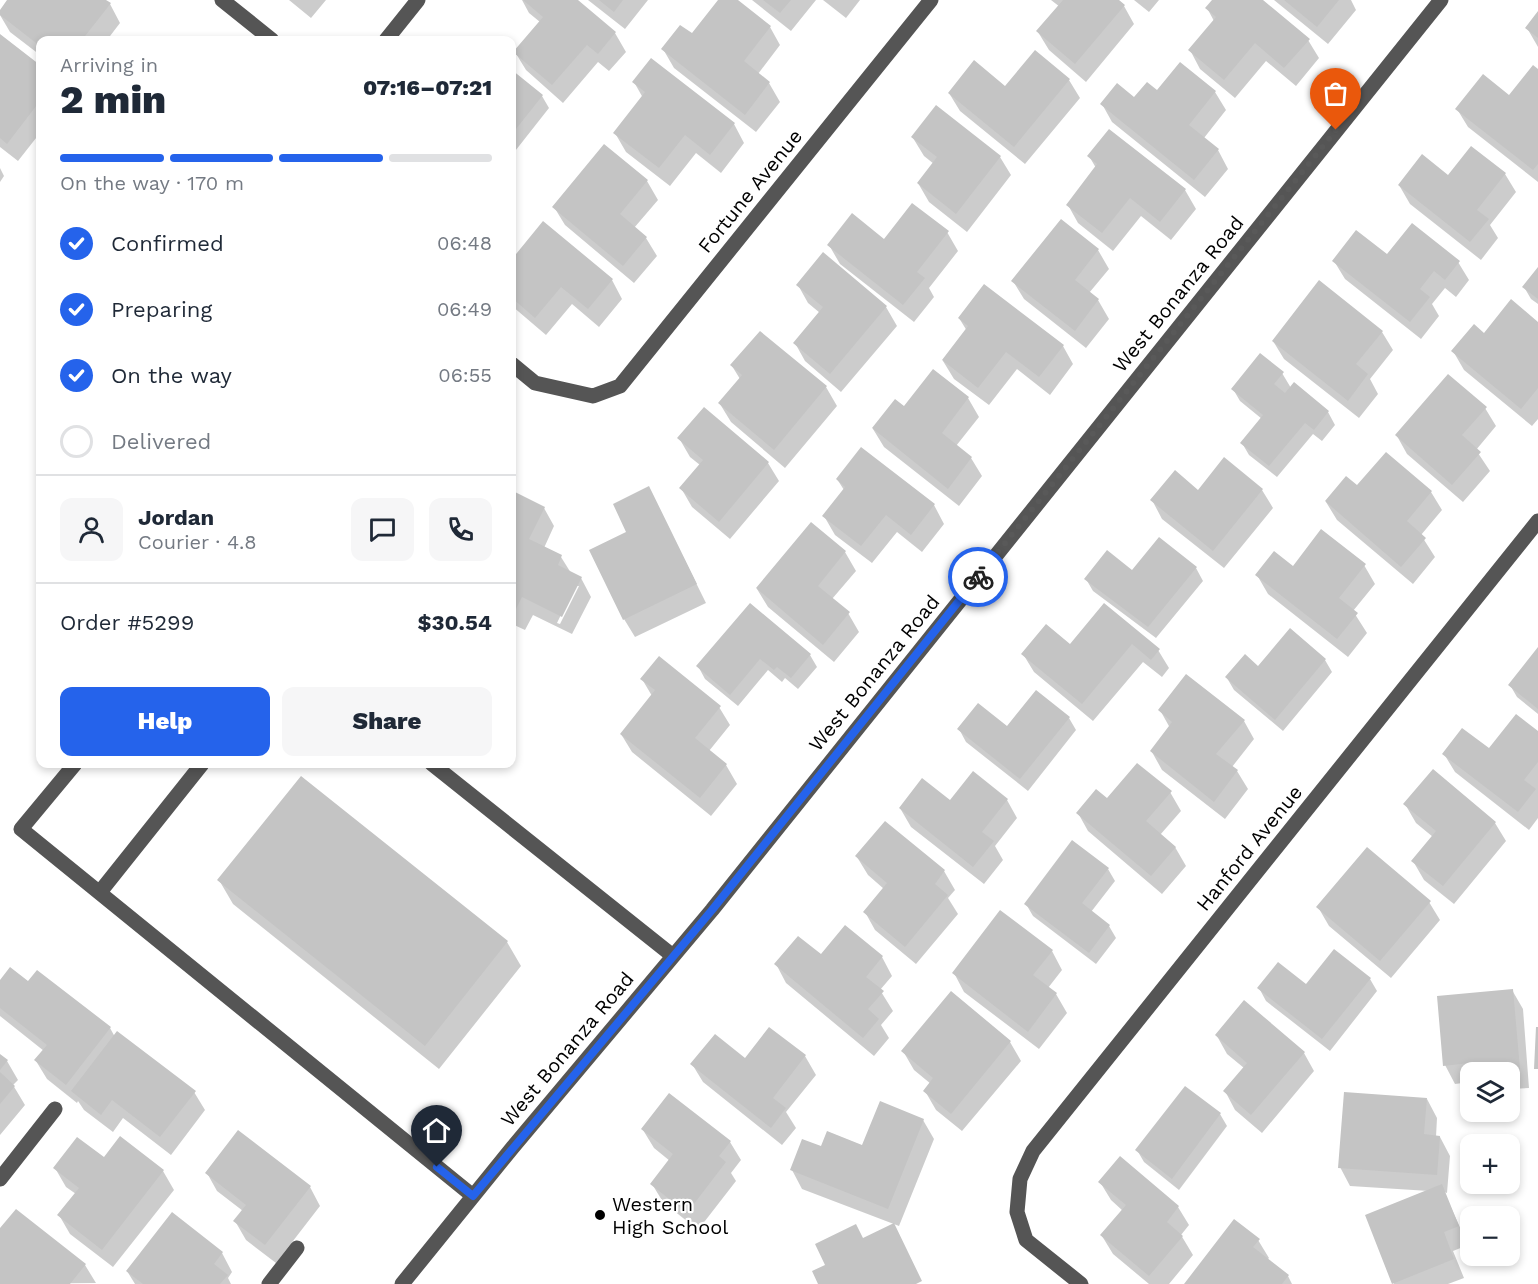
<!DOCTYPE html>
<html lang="en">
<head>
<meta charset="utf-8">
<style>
	body { margin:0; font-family:"Work Sans",sans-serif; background:#f6f6f7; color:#1f2937; height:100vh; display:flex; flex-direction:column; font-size:22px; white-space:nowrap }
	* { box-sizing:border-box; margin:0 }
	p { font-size:20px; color:#747a83 }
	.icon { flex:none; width:33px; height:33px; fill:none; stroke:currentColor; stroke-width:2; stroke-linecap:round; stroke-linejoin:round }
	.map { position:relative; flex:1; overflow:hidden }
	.sheet { position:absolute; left:36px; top:36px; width:480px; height:732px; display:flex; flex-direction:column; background:#fff; border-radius:12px; box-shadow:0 3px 9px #0003 }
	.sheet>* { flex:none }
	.buttons { position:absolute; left:1460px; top:1062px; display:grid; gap:12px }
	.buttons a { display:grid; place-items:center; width:60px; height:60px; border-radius:12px; background:#fff; box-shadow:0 3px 9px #0003; font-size:30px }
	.pin { position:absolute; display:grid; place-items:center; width:51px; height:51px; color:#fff; margin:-62px -26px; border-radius:50% 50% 50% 0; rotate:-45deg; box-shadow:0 0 6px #0007 }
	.pin .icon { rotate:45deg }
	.courier { position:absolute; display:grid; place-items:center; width:60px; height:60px; margin:-30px; border:4px solid #2563eb; border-radius:50%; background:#fff; color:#222; box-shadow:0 2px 8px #0007 }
	.headline em { font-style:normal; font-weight:800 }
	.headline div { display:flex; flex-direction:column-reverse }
	.headline { display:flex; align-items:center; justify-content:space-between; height:102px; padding:0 24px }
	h1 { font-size:39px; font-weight:800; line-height:45px }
	.bar { display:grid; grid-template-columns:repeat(4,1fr); gap:9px 6px; align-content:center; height:72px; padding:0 24px }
	.bar i { height:8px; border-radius:4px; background:#e0e1e3 }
	.bar .on { background:#2563eb }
	.bar p { grid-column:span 4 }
	.line { display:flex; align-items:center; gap:15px; padding:0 24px; border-top:2px solid #e0e1e3 }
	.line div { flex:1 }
	.round { display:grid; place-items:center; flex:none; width:63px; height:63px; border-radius:12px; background:#f6f6f7 }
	ol { padding:0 24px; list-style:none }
	li { display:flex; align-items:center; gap:18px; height:66px }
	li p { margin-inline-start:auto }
	li .icon { padding:6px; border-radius:50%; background:#2563eb; color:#fff; stroke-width:4 }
	li:last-child { color:#747a83 }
	li i { width:33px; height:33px; border:3px solid #e0e1e3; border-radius:50% }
	.button { display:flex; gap:12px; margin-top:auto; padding:12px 24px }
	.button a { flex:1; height:69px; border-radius:12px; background:#2563eb; color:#fff; font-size:24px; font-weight:800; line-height:69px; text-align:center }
	.button a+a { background:#f6f6f7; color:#1f2937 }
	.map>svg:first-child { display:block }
	.shadow { fill:#0003; fill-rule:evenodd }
	.building { fill:#c4c4c4 }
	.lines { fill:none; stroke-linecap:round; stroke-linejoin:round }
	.minor { stroke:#555; stroke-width:15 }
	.done { stroke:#595959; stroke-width:6; stroke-dasharray:0 10.8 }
	.route { stroke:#2563eb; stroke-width:8 }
	.poi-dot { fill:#000; stroke:#fff; stroke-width:2 }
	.labels { text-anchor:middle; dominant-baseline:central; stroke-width:4.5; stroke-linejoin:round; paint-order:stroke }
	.street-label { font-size:20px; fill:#000; stroke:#fff }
	.poi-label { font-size:20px; fill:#000; stroke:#fff; text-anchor:start }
</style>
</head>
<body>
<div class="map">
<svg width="1538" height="1284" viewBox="0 0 1538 1284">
	<rect width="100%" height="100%" fill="#fff"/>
	<!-- shadow -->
	<path class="shadow" d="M9 0H104L110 4 120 23 107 40H40V55L10 32 0 15Z
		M289 0H326L311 18Z
		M522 0H576L615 33 626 52 609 71 598 62 563 103 526 70 515 52 540 22 529 13Z
		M588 0H648L625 29Z
		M720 0H735L770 27 780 45 758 74 769 83 780 102 756 132 674 68 663 49 692 35Z
		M752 0H816L791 31Z
		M823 0H860L846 18Z
		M1051 0H1117L1124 6 1134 24 1086 82 1049 50 1038 32 1060 7Z
		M1134 0H1159L1149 12Z
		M1214 0H1261L1308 40 1319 58 1296 86 1266 61 1235 98 1200 69 1190 50 1214 21 1207 8Z
		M1274 0H1351L1356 10 1328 44Z
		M1538 13V47L1527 28Z
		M0 36 40 67V133L18 161 0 147Z
		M1538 70V182L1468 127 1457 109 1510 97Z
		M512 72 542 96 549 108 512 155Z
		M1069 80 1080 98 1025 164 960 111 949 93Z
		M634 82 734 124 744 143 721 173 696 153 670 186 626 152 615 133 643 98Z
		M1158 92H1215L1226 110 1204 138 1218 150 1228 169 1205 197 1112 122 1102 104 1134 99Z
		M1109 131 1185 190 1196 209 1171 240 1141 216 1113 251 1078 223 1068 205 1096 168 1089 156Z
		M913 138 1000 157 1011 175 967 232 929 202 918 183 934 164 924 156Z
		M604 146 647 181 658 200 634 228 646 238 657 256 634 283 565 225 554 207Z
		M1472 148 1505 174 1516 192 1490 225 1498 238 1481 260 1410 204 1399 185 1449 177Z
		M0 168 4 176 0 182Z
		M1061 221 1098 250 1109 269 1089 293 1098 300 1109 319 1086 348 1024 299 1013 281Z
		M544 223 612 280 622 299 599 327 572 304 546 335 512 306V261Z
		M947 232 958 251 929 288 934 297 914 322 840 264 829 245Z
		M823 255 886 307 897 326 841 392 805 361 795 343 820 313 808 303 798 285Z
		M1388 256 1458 262 1469 280 1456 297 1445 288 1432 304 1439 316 1421 339 1345 279 1334 261Z
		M1538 269V304L1531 299 1524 287Z
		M959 318 1063 346 1073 364 1050 395 1017 369 989 405 954 379 943 361 967 331Z
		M1538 324V419L1532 426 1464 370 1453 351 1484 335Z
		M1382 332 1393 350 1370 379 1378 394 1359 418 1284 359 1273 341Z
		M760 333 826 387 837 406 785 468 731 422 720 404 740 379 732 366Z
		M933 371 968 398 979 417 956 446 971 458 982 476 959 506 884 447 873 429 904 408Z
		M1282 373 1291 388 1328 412 1335 425 1322 441 1313 434 1277 477 1249 455 1242 443 1262 419 1240 401 1233 389Z
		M1485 408 1496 426 1476 450 1490 471 1463 502 1407 454 1397 436Z
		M679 438 768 463 779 481 730 539 692 507 681 488 700 465 690 457Z
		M837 479 934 505 944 524 922 552 897 532 872 563 835 535 824 516 844 490Z
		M1357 487 1431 492 1442 510 1421 535 1435 557 1413 584 1337 520 1326 502Z
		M649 488 706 603 635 637 624 619 628 533Z
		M1262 490 1273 508 1224 568 1162 519 1152 500 1198 492Z
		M514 493 544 508 554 526 544 548 561 557 571 573 581 578 591 597 572 634 533 615 525 630 512 624V497ZM575 586H579L560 624 557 623Z
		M812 524 845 552 856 571 832 599 848 613 859 632 834 662 768 607 757 589Z
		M1159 539 1196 568 1203 581 1156 638 1093 591 1086 579 1132 572Z
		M1364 565 1375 584 1353 611 1367 633 1348 657 1268 594 1257 575 1294 568Z
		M750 605 810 655 817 667 798 689 785 678 782 682 768 670 738 706 705 679 698 666Z
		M1104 605 1158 650 1169 668 1162 677 1143 662 1093 721 1034 672 1023 654 1070 646Z
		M1290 630 1325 660 1332 672 1283 731 1234 690 1227 678 1258 668Z
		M1538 650V714L1517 697 1510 685Z
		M642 679 719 707 730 725 709 751 726 765 737 784 711 816 632 752 621 734 652 696Z
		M1160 710 1244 721 1254 739 1232 767 1237 771 1248 789 1225 819 1162 770 1152 752 1170 728Z
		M1069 718 1076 730 1028 791 966 742 959 729 1007 728Z
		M1538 733V818L1529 830 1455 772 1444 754 1489 750Z
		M1170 792 1181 811 1160 835 1175 847 1186 866 1162 894 1088 831 1078 813 1107 801Z
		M1007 800 1017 818 995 846 1003 860 984 884 911 827 900 808 950 802Z
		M1405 804 1495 823 1506 841 1454 904 1424 880 1413 861 1433 837 1416 823Z
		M885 823 944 871 955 890 948 898 958 914 916 964 875 930 865 912 884 889 868 875 857 857Z
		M1108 869 1115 881 1091 912 1109 926 1116 938 1096 964 1033 916 1026 904Z
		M219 880 507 942 521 966 439 1069 233 904Z
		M1429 902 1440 920 1391 978 1329 926 1318 907Z
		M1052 951 1062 970 1048 988 1056 994 1067 1013 1039 1049 964 992 954 973Z
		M821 957H882L892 976 880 990 893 1011 881 1025 889 1038 874 1056 786 983 776 964Z
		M1370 979 1377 991 1330 1051 1266 1001 1259 988Z
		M0 983H28L110 1028 115 1037 194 1092 205 1110 171 1155 123 1118 113 1132 84 1110 78 1101 77 1103 47 1079 36 1061 44 1051 0 1016Z
		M1512 990 1523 1009 1529 1088 1509 1089V1072H1470V1082L1455 1084 1445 1065Z
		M952 993 1010 1042 1021 1061 962 1131 936 1110 925 1091 931 1084 914 1070 903 1051Z
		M769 1029 805 1056 816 1075 786 1112 796 1128 782 1145 703 1082 692 1064 745 1060Z
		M1217 1036 1304 1053 1314 1071 1262 1133 1235 1110 1225 1091 1244 1068 1227 1054Z
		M0 1056 7 1061 18 1080 13 1085 25 1105 0 1135Z
		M1427 1099 1437 1118 1436 1137H1440L1450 1156 1447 1193 1444 1192 1468 1245 1453 1251 1464 1278 1448 1284H1394L1367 1216 1429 1191 1350 1186 1340 1167Z
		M1220 1114 1227 1126 1179 1190 1144 1162 1137 1150Z
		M923 1120 934 1139 899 1226 802 1189 792 1170 822 1148 863 1147Z
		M643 1130 730 1142 741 1160 731 1173 736 1181 698 1230 663 1202 652 1184 670 1161 654 1148Z
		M55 1168 163 1171 174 1190 113 1267 70 1234 59 1215 76 1194 66 1187Z
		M207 1173 310 1187 320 1206 276 1263 246 1240 235 1221 243 1211 217 1191Z
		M1100 1182 1178 1207 1189 1225 1181 1235 1193 1255 1169 1284H1149L1113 1254 1102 1236 1123 1211 1111 1200Z
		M0 1231 85 1265 96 1283 0 1284Z
		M1258 1240 1269 1258 1267 1260 1288 1276 1292 1284H1186Z
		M222 1253 232 1272 228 1278 231 1284H135L127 1271Z"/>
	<!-- building -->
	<path class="building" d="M7 0H106L111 3 82 40H40V46L0 15V10Z
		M523 0H578L616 32 598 54 587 45 552 85 513 52 543 17Z
		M599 0H623L614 12Z
		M718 0H738L771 26 744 61 770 82 745 115 661 49 680 25 692 33Z
		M763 0H791L780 13Z
		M1063 0H1119L1125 5 1075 64 1036 31Z
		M1212 0H1263L1310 39 1284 68 1255 43 1224 80 1188 50 1216 17 1205 8Z
		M1284 0H1339L1317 27Z
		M1538 11V38L1525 28Z
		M0 34 40 65V101L7 144 0 138Z
		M1035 50 1070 79 1014 147 948 93 974 60 1005 86Z
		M651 58 735 123 710 155 685 135 659 168 613 133 645 92 632 82Z
		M1180 62 1216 91 1189 125 1219 149 1194 180 1100 104 1117 83 1134 97 1147 82 1157 90Z
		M1533 65 1538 69V164L1533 170 1455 109 1483 74 1509 95Z
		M512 70 543 95 512 134Z
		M936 105 1001 156 956 214 917 183 937 157 911 137Z
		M1109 129 1186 189 1160 222 1130 198 1102 233 1066 205 1097 164 1087 156Z
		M604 144 648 180 620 214 647 237 623 266 552 207Z
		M1471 146 1506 173 1477 210 1489 219 1470 242 1398 185 1422 154 1448 175Z
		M912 203 949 231 917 272 925 278 903 305 827 245 852 213 884 239Z
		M1061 219 1099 249 1075 280 1099 299 1075 331 1011 281Z
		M543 221 613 279 588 309 561 287 535 318 512 298V259Z
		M1412 223 1460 261 1445 280 1434 271 1420 289 1430 297 1410 322 1332 261 1356 230 1387 254Z
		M823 252 887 306 830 374 793 343 823 307 796 285Z
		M1538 267V299L1522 287Z
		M1319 280 1383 331 1356 364 1368 374 1348 401 1272 341Z
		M984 284 1064 345 1039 377 1006 352 978 388 942 360 968 326 958 318Z
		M1511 299 1538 322V388L1521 409 1451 351 1474 324 1484 333Z
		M760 331 827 386 774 450 718 403 742 375 730 365Z
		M1260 353 1284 372 1274 384 1285 393 1294 382 1329 411 1314 430 1305 423 1269 466 1240 443 1263 415 1231 389Z
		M933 369 969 397 942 433 972 457 948 489 872 428 895 399 904 406Z
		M1448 374 1487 407 1462 435 1481 452 1452 485 1395 435Z
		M704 407 769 462 719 522 679 488 703 460 677 438Z
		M861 447 935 504 911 535 886 515 861 546 822 516 845 487 836 479Z
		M1386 452 1432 491 1407 521 1426 538 1401 567 1325 501 1346 476 1357 485Z
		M1224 457 1263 489 1213 551 1150 500 1175 470 1198 490Z
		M649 486 697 584 623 620 589 550 626 532 613 504Z
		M513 491 545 507 529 539 562 555 558 565 582 577 562 617 522 597 514 613 512 611Z
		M811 522 846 551 818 586 850 612 823 645 756 588Z
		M1321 529 1366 564 1339 598 1358 613 1337 639 1255 575 1274 551 1293 566Z
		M1159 537 1197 567 1148 627 1084 579 1107 550 1132 570Z
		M750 603 811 654 791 678 777 667 774 670 760 659 730 695 696 666Z
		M1104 603 1160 649 1151 660 1132 644 1082 704 1021 654 1046 624 1070 644Z
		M1290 628 1326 659 1275 720 1225 677 1245 654 1258 666Z
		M1538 647V709L1508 685Z
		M659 656 721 706 695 738 727 764 700 798 620 734 655 690 640 679Z
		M1186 674 1245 720 1216 754 1238 770 1214 802 1150 751 1172 722 1158 710Z
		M1036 690 1070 717 1020 779 957 729 978 703 1007 726Z
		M1516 714 1538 731V762L1524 780 1536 789 1518 812 1442 754 1462 728 1489 748Z
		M1137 763 1172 791 1146 821 1176 847 1151 876 1076 813 1096 789 1107 798Z
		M1433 769 1496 822 1443 886 1411 861 1436 831 1403 804Z
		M973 771 1008 799 982 832 994 841 973 867 899 808 922 778 950 800Z
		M301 776 508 941 425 1046 217 880Z
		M885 821 945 870 935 884 948 895 905 947 863 912 887 883 855 856Z
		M1072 840 1109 868 1082 903 1110 925 1089 953 1024 904Z
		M1367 847 1431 901 1380 961 1316 907Z
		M1000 910 1053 950 1033 975 1057 993 1028 1032 952 973Z
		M845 925 883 956 866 977 884 991 868 1009 879 1019 863 1038 774 964 798 936 821 954Z
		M1334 949 1371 978 1322 1039 1257 988 1278 962 1306 984Z
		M10 967 28 981 37 970 111 1027 66 1085 34 1060 47 1045 0 1008V980Z
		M1513 989 1520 1069 1479 1072 1478 1062 1443 1066 1437 996Z
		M951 991 1011 1041 951 1114 923 1091 933 1078 901 1051Z
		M1244 1000 1305 1052 1251 1115 1223 1091 1247 1063 1215 1035Z
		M769 1027 806 1055 773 1098 786 1108 771 1128 690 1064 715 1034 745 1058Z
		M1536 1027H1538V1069H1534Z
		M117 1031 196 1091 160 1137 112 1100 101 1115 71 1091Z
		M0 1054 8 1060 0 1070Z
		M0 1072 15 1086 0 1104Z
		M1185 1086 1221 1113 1172 1179 1135 1150Z
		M1344 1092 1427 1098 1424 1134 1440 1136 1437 1175 1338 1168Z
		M669 1093 731 1141 719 1156 726 1162 687 1213 650 1184 673 1154 641 1129Z
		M880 1101 924 1119 888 1209 790 1170 802 1139 821 1146 827 1131 862 1145Z
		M238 1130 311 1186 265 1245 233 1221 246 1205 205 1173Z
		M120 1136 164 1170 102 1250 57 1215 79 1188 53 1168 77 1137 104 1157Z
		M1120 1156 1179 1206 1167 1222 1183 1236 1149 1276 1100 1235 1126 1205 1098 1182Z
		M1442 1184 1459 1226 1444 1232 1454 1259 1392 1284 1365 1215Z
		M16 1209 86 1264 70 1284H0V1228Z
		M172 1212 223 1252 214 1264 228 1275 220 1284H143L126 1271Z
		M1234 1219 1260 1239 1253 1247 1289 1275 1282 1284H1184Z
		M894 1223 922 1281 916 1284H818L812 1271 825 1265 815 1244 856 1224 863 1238Z"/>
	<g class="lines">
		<!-- minor -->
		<path class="minor" d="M222 0 272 40
			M386 40 418 0
			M512 364 535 383 593 396 620 386 931 0
			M75 764 21 829 473 1196
			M432 764 673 956
			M100 892 202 764
			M0 1179 55 1109
			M269 1284 297 1248
			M402 1284 513 1147 712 910 1441 0
			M1081 1284 1026 1240 1017 1212 1020 1179 1033 1151 1538 521"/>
	</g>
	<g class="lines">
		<!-- done -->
		<path class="done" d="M978 577 1336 130"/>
		<!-- route -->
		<path class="route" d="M437 1167 473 1196 712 910 978 577"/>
	</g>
	<!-- markers -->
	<circle class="poi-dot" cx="600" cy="1215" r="6"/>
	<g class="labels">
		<!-- street labels -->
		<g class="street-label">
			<text transform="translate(750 191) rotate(-51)">Fortune Avenue</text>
			<text transform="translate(1178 294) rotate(-51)">West Bonanza Road</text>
			<text transform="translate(874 673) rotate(-51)">West Bonanza Road</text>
			<text transform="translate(1249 848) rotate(-51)">Hanford Avenue</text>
			<text transform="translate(567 1049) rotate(-50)">West Bonanza Road</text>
		</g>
		<!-- poi labels -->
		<g class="poi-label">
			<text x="612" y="1204">Western<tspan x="612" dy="23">High School</tspan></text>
		</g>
	</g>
</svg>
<div class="buttons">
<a><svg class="icon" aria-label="layers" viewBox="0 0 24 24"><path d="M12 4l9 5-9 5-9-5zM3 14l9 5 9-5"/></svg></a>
<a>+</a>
<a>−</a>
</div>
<div class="pin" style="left:1336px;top:130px;background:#ea580c"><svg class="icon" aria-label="bag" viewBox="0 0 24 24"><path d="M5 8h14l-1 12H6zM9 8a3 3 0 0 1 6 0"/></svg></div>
<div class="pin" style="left:437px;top:1167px;background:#1f2937"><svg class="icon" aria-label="home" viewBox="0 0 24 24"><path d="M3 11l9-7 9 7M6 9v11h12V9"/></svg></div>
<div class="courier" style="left:978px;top:577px"><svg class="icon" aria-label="bike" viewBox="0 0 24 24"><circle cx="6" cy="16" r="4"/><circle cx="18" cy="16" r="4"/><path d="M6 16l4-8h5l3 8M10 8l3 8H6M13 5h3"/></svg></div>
<section class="sheet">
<div class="headline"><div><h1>2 min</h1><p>Arriving in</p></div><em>07:16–07:21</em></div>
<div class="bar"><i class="on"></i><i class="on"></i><i class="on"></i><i></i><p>On the way · 170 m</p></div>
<ol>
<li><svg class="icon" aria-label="check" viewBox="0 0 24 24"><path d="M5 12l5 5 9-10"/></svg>Confirmed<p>06:48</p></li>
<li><svg class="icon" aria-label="check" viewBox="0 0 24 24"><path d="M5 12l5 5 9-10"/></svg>Preparing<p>06:49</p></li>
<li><svg class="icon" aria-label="check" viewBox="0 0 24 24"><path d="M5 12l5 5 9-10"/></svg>On the way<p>06:55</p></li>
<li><i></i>Delivered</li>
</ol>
<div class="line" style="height:108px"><a class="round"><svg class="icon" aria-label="person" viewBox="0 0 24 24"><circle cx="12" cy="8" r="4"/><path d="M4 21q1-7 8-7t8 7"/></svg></a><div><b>Jordan</b><p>Courier · 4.8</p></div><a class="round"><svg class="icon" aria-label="chat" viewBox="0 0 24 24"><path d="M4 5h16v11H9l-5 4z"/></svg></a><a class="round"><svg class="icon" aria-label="phone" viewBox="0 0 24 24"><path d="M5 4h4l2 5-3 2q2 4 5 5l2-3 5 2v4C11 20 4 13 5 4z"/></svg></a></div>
<div class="line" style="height:78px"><div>Order #5299</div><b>$30.54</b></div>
<div class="button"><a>Help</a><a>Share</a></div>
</section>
</div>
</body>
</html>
